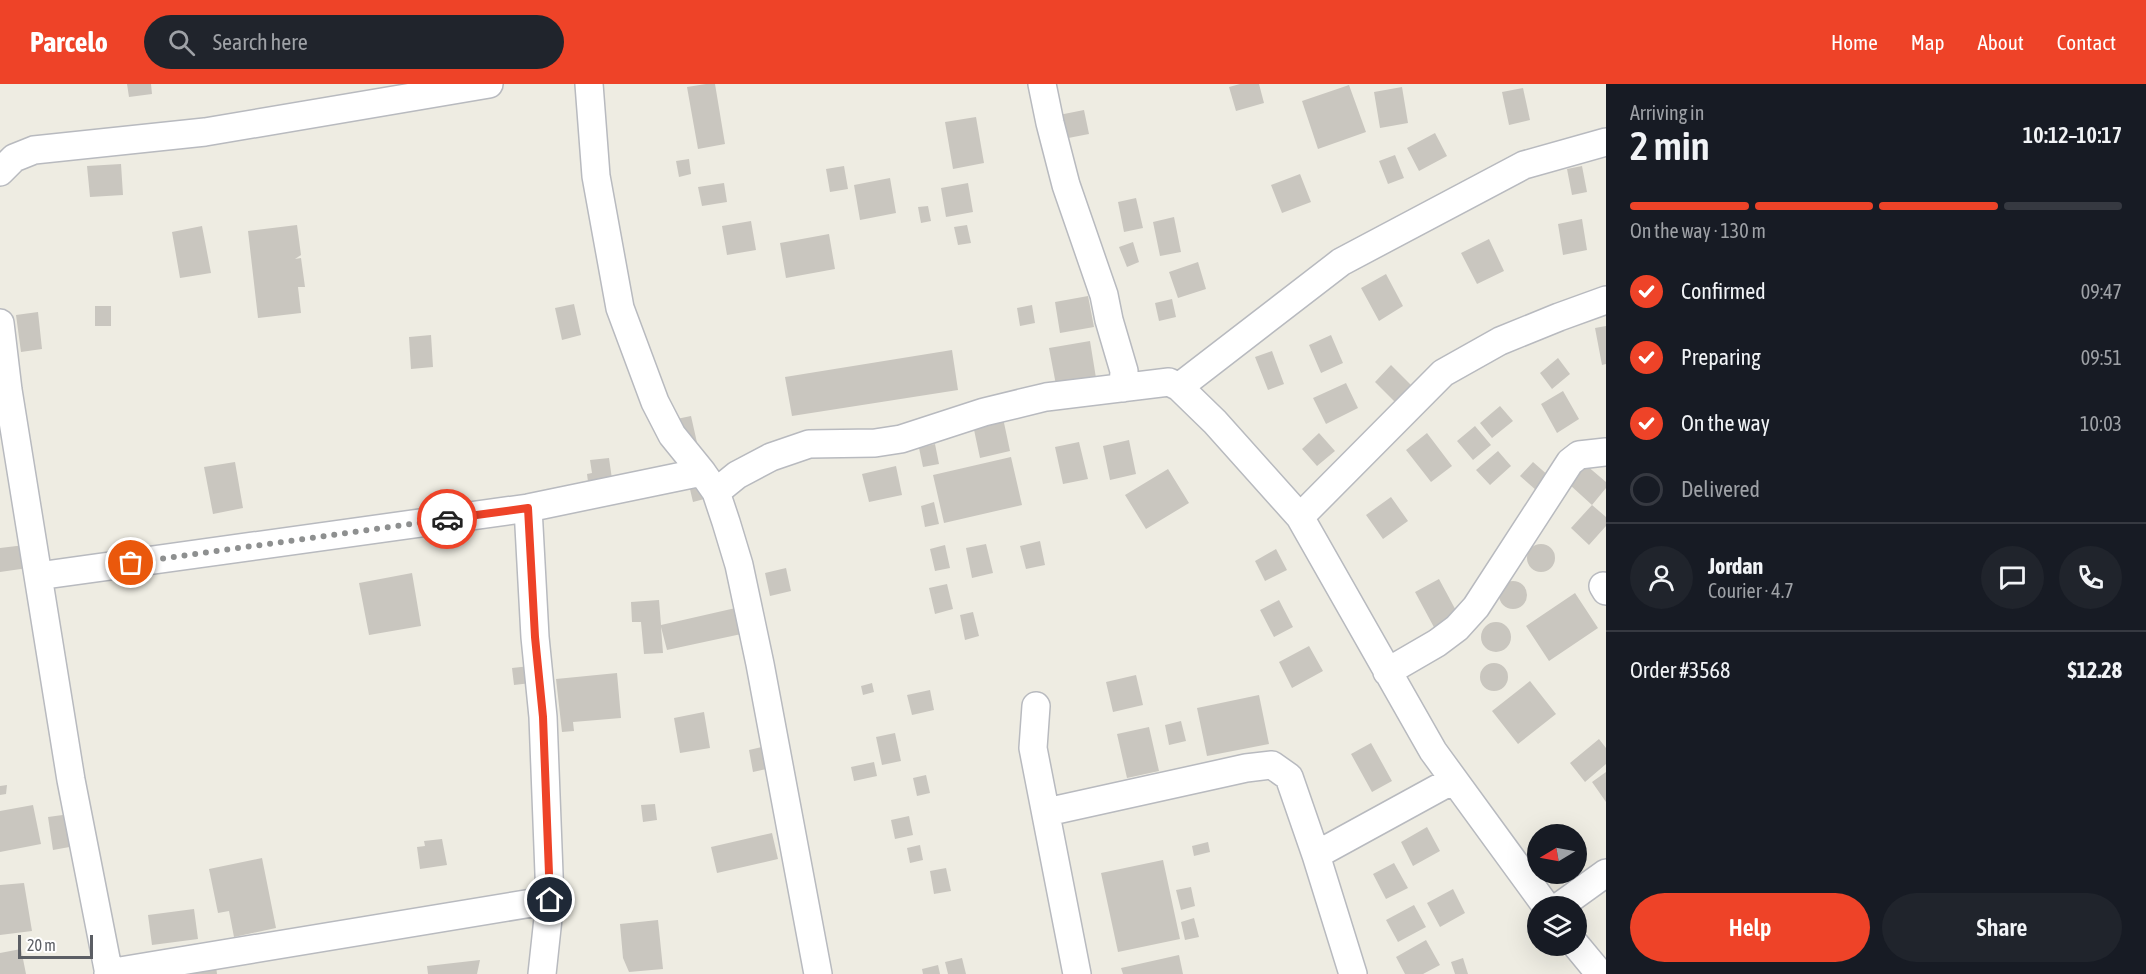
<!DOCTYPE html>
<html lang="en">
<head>
<meta charset="utf-8">
<style>
	body { margin:0; font-family:"Asap Condensed",sans-serif; background:#20242c; color:#f1f3f6; height:100vh; display:flex; flex-direction:column; font-size:22px; white-space:nowrap }
	* { box-sizing:border-box; margin:0 }
	p { font-size:20px; color:#9ea1a6 }
	.icon { flex:none; width:33px; height:33px; fill:none; stroke:currentColor; stroke-width:2; stroke-linecap:round; stroke-linejoin:round }
	.map { position:relative; flex:1; overflow:hidden }
	.sheet { display:flex; flex-direction:column; background:#171b24; width:540px }
	.sheet>* { flex:none }
	.needle { width:39px; rotate:260deg }
	.fabs { position:absolute; left:1527px; top:740px; display:grid; gap:12px }
	.fabs a { display:grid; place-items:center; width:60px; height:60px; border-radius:50%; background:#171b24; box-shadow:0 6px 24px #0002; font-size:30px }
	.scale { position:absolute; left:18px; bottom:15px; width:75px; box-sizing:border-box; padding-left:6px; border:3px solid #5b5e64; border-top:0; font-size:16px; line-height:21px; white-space:nowrap; color:#5b5e64; -webkit-text-stroke:4px #fff; paint-order:stroke }
	.pin { position:absolute; display:grid; place-items:center; width:51px; height:51px; color:#fff; margin:-26px; border:3px solid #fff; border-radius:50%; box-shadow:0 2px 6px #0007 }
	.courier { position:absolute; display:grid; place-items:center; width:60px; height:60px; margin:-30px; border:4px solid #ee4328; border-radius:50%; background:#fff; color:#222; box-shadow:0 2px 8px #0007 }
	.summary em { font-style:normal; font-weight:600 }
	.summary div { display:flex; flex-direction:column-reverse }
	.summary { display:flex; align-items:center; justify-content:space-between; height:102px; padding:0 24px }
	h1 { font-size:39px; font-weight:600; line-height:45px }
	.bar { display:grid; grid-template-columns:repeat(4,1fr); gap:9px 6px; align-content:center; height:72px; padding:0 24px }
	.bar i { height:8px; border-radius:4px; background:#363941 }
	.bar .active { background:#ee4328 }
	.bar p { grid-column:span 4 }
	.line { display:flex; align-items:center; gap:15px; padding:0 24px; border-top:2px solid #363941 }
	.line div { flex:1 }
	.round { display:grid; place-items:center; flex:none; width:63px; height:63px; border-radius:32px; background:#20242c }
	ol { padding:0 24px; list-style:none }
	li { display:flex; align-items:center; gap:18px; height:66px }
	li p { margin-inline-start:auto }
	li .icon { padding:6px; border-radius:50%; background:#ee4328; color:#fff; stroke-width:4 }
	li:last-child { color:#9ea1a6 }
	li i { width:33px; height:33px; border:3px solid #363941; border-radius:50% }
	.cta { display:flex; gap:12px; margin-top:auto; padding:12px 24px }
	.cta a { flex:1; height:69px; border-radius:36px; background:#ee4328; color:#fff; font-size:24px; font-weight:600; line-height:69px; text-align:center }
	.cta a+a { background:#20242c; color:#f1f3f6 }
	header { display:flex; align-items:center; gap:36px; box-sizing:border-box; height:84px; padding:0 30px; background:#ee4328; color:#fff }
	header strong { font-size:28px }
	nav { display:flex; gap:33px; margin-inline-start:auto; font-size:21px }
	.search { width:420px; height:54px; background:#20242c; display:flex; align-items:center; gap:15px; box-sizing:border-box; padding:0 21px; border-radius:33px; color:#9ea1a6; font-size:22px }
	main { display:flex; flex:1; min-height:0 }
	.map>svg:first-child { display:block }
	.building { fill:#c9c6bf }
	.lines { fill:none; stroke-linecap:round; stroke-linejoin:round }
	.minor-casing { stroke:#b8babf; stroke-width:30 }
	.minor { stroke:#fff; stroke-width:27 }
	.done { stroke:#8e9090; stroke-width:6; stroke-dasharray:0 10.8 }
	.route { stroke:#ee4328; stroke-width:8 }
</style>
</head>
<body>
<header>
<strong>Parcelo</strong>
<div class="search"><svg class="icon" aria-label="search" viewBox="0 0 24 24"><circle cx="10" cy="10" r="6"/><path d="M15 15l6 6"/></svg>Search here</div>
<nav><a>Home</a><a>Map</a><a>About</a><a>Contact</a></nav>
</header>
<main>
<div class="map">
<svg width="1606" height="890" viewBox="0 0 1606 890">
	<rect width="100%" height="100%" fill="#eeece2"/>
	<!-- building -->
	<path class="building" d="M127 0H151L152 10 129 13Z
		M706 0H715L725 60 698 65 687 3Z
		M1240 0H1259L1264 19 1236 27 1229 3Z
		M1349 1 1366 48 1318 65 1302 17Z
		M1402 3 1408 39 1380 44 1374 8Z
		M1523 4 1530 36 1509 41 1502 8Z
		M1084 26 1089 50 1058 56 1054 32Z
		M976 33 984 79 953 85 945 38Z
		M1435 49 1447 72 1419 87 1407 64Z
		M1395 71 1404 94 1388 100 1379 77Z
		M689 75 691 90 679 93 676 77Z
		M121 80 123 111 90 113 87 82Z
		M844 82 848 105 830 108 826 85Z
		M1582 82 1587 108 1572 111 1567 85Z
		M1300 90 1311 118 1282 129 1271 101Z
		M890 94 896 129 860 136 854 101Z
		M724 99 727 118 702 122 698 103Z
		M968 99 973 128 946 133 941 104Z
		M1136 114 1143 144 1124 148 1118 118Z
		M928 122 931 137 921 139 918 123Z
		M1174 133 1181 168 1160 172 1153 138Z
		M1582 135 1587 166 1563 171 1558 140Z
		M751 137 756 166 727 171 722 142Z
		M297 141 301 171 295 175 301 174 305 203H298L301 229 258 234 248 147Z
		M967 141 971 159 958 161 954 143Z
		M202 142 211 189 180 194 172 148Z
		M829 150 835 185 786 194 780 159Z
		M1489 155 1504 187 1477 200 1461 169Z
		M1133 158 1139 178 1127 183 1119 163Z
		M1198 178 1206 205 1178 214 1169 188Z
		M1386 190 1403 222 1379 237 1361 204Z
		M1088 212 1094 243 1060 249 1055 218Z
		M1172 215 1176 233 1159 237 1155 219Z
		M574 220 581 251 562 256 555 224Z
		M1032 221 1035 239 1020 242 1017 224Z
		M95 222H111V242H95Z
		M38 228 42 265 21 268 16 231Z
		M1606 242V280L1602 281 1595 244Z
		M431 251 433 283 411 285 409 253Z
		M1331 251 1343 279 1321 289 1309 261Z
		M1090 257 1096 294 1056 301 1049 264Z
		M952 266 958 306 792 332 785 293Z
		M1272 267 1284 300 1268 306 1255 273Z
		M1558 274 1570 290 1552 305 1540 289Z
		M1391 281 1414 304 1398 321 1375 298Z
		M1346 299 1358 324 1326 340 1313 314Z
		M1563 307 1579 335 1557 349 1541 320Z
		M1500 322 1513 337 1492 354 1480 339Z
		M691 332 698 363 667 337Z
		M1003 334 1010 367 980 374 973 341Z
		M1475 342 1491 361 1473 376 1457 357Z
		M1319 349 1335 367 1317 382 1302 365Z
		M1427 349 1452 382 1431 398 1406 366Z
		M1129 356 1136 390 1110 396 1103 362Z
		M1079 358 1088 395 1063 400 1055 363Z
		M935 360 939 380 923 383 919 364Z
		M1498 367 1511 382 1490 401 1476 386Z
		M1011 373 1022 421 944 439 933 391Z
		M609 374 613 402 589 405 587 390 592 389 590 376Z
		M235 378 243 424 213 430 204 383Z
		M1533 378 1550 393 1537 407 1520 392Z
		M1586 381 1606 398V404L1592 421 1570 401Z
		M896 382 902 411 869 418 862 390Z
		M1168 385 1189 419 1146 445 1125 411Z
		M704 397 708 414 693 418 689 401Z
		M1391 413 1408 437 1383 455 1366 431Z
		M934 418 939 440 925 443 921 422Z
		M1592 421 1606 433V442L1589 461 1571 444Z
		M1040 457 1045 481 1026 485 1020 462Z
		M1527 474a14 14 0 1 1 28 0a14 14 0 1 1-28 0Z
		M986 460 993 489 972 494 966 464Z
		M25 461 28 484 0 488V464Z
		M945 461 950 484 935 487 930 465Z
		M1276 465 1287 486 1265 497 1255 477Z
		M786 484 791 507 770 512 765 489Z
		M412 489 421 542 369 551 359 499Z
		M1439 495 1460 534 1436 547 1415 508Z
		M1499 511a14 14 0 1 1 28 0a14 14 0 1 1-28 0Z
		M947 500 953 525 935 530 929 504Z
		M1575 509 1598 544 1549 577 1526 542Z
		M659 516 661 541 740 523 746 549 667 566 661 543 663 569 644 570 641 538H632L631 518Z
		M1279 516 1293 543 1274 553 1260 526Z
		M973 528 979 552 965 556 960 531Z
		M1481 553a15 15 0 1 1 30 0a15 15 0 1 1-30 0Z
		M1309 562 1323 587 1292 604 1279 578Z
		M1480 593a14 14 0 1 1 28 0a14 14 0 1 1-28 0Z
		M530 582 531 599 514 601 512 584Z
		M617 589 621 634 573 638 574 647 562 648 556 595Z
		M1136 591 1143 621 1113 628 1106 598Z
		M1530 597 1556 630 1518 660 1492 627Z
		M872 599 874 608 863 611 861 602Z
		M930 606 934 626 912 631 907 611Z
		M1259 611 1269 660 1207 672 1197 624Z
		M704 628 710 664 680 669 674 634Z
		M1181 637 1186 657 1169 661 1165 641Z
		M1149 643 1159 687 1127 694 1117 650Z
		M895 649 901 677 882 681 876 653Z
		M1599 655 1606 664V680L1585 698 1570 679Z
		M1371 659 1392 697 1372 708 1351 670Z
		M766 662 771 684 753 688 749 666Z
		M874 678 877 692 854 697 851 683Z
		M1606 688V718L1592 698Z
		M926 691 930 709 917 712 913 694Z
		M7 701 6 710 0 711V702Z
		M655 720 657 736 643 738 641 721Z
		M33 721 41 760 0 768V727Z
		M70 730 75 762 53 766 48 733Z
		M909 732 913 751 895 755 891 736Z
		M1427 743 1440 767 1413 782 1401 758Z
		M772 749 778 775 717 789 711 763Z
		M442 755 447 781 420 785 417 763 425 762 424 757Z
		M1208 758 1210 768 1194 772 1192 762Z
		M920 761 923 776 910 779 907 764Z
		M262 774 276 844 234 853 229 827 218 829 209 785Z
		M1163 776 1180 855 1118 868 1101 789Z
		M1394 779 1408 804 1386 815 1373 790Z
		M946 784 951 807 934 810 930 787Z
		M24 799 32 847 0 851V801Z
		M1191 803 1195 822 1181 826 1176 806Z
		M1453 805 1465 829 1440 843 1427 819Z
		M1414 821 1426 843 1398 858 1386 836Z
		M194 825 198 855 152 861 148 831Z
		M1194 834 1199 853 1185 856 1181 838Z
		M658 836 663 885 629 888 623 874 620 840Z
		M1426 856 1440 881 1423 890H1405L1396 873Z
		M21 865 26 890H0V869Z
		M1179 871 1183 890H1123L1121 884Z
		M962 874 966 890H948L945 878Z
		M1463 874 1468 890H1455L1451 878Z
		M215 875 217 890H170Z
		M480 876 477 890H428L427 882Z
		M938 881 940 890H923L922 885Z"/>
	<g class="lines">
		<!-- minor casing -->
		<g class="minor-casing">
			<path id="minor" d="M589 0 596 92 620 224 655 318 672 351 702 388 716 408 726 438 739 481 760 580 818 890
				M1042 0 1050 39 1066 101 1104 211 1109 236 1124 287 1123 304
				M0 88 14 74 34 66 205 48 489 0
				M0 239 8 306 71 696 109 890
				M1179 303 1341 178 1524 81 1606 58
				M716 408 737 391 771 373 809 360 875 359 901 355 984 328 1046 313 1169 298 1179 303 1215 338 1300 433 1433 667 1546 822
				M528 424 535 553 543 633 550 816 542 890
				M1300 433 1443 289 1500 257 1559 233 1606 216
				M38 492 528 424 702 388
				M1603 502 1606 507
				M1387 588 1437 559 1457 544 1476 523 1570 378 1579 371 1606 368
				M1036 622 1033 664 1077 890
				M1047 728 1246 684 1272 681 1289 693 1316 771 1353 890
				M1316 771 1453 696
				M1560 822 1606 789
				M1576 861 1600 890
				M108 889 550 816"/>
		</g>
		<!-- minor -->
		<use href="#minor" class="minor"/>
	</g>
	<g class="lines">
		<!-- done -->
		<path class="done" d="M131 479 447 435"/>
		<!-- route -->
		<path class="route" d="M447 435 528 424 535 553 543 633 550 816"/>
	</g>
</svg>
<div class="fabs">
<a><svg class="needle" viewBox="-14 -14 28 28"><path d="M0-13l5 13h-10z" fill="#e53935"/><path d="M0 13l5-13h-10z" fill="#9ea1a6"/></svg></a>
<a><svg class="icon" aria-label="layers" viewBox="0 0 24 24"><path d="M12 4l9 5-9 5-9-5zM3 14l9 5 9-5"/></svg></a>
</div>
<div class="scale">20 m</div>
<div class="pin" style="left:131px;top:479px;background:#ea580c"><svg class="icon" aria-label="bag" viewBox="0 0 24 24"><path d="M5 8h14l-1 12H6zM9 8a3 3 0 0 1 6 0"/></svg></div>
<div class="pin" style="left:550px;top:816px;background:#1f2937"><svg class="icon" aria-label="home" viewBox="0 0 24 24"><path d="M3 11l9-7 9 7M6 9v11h12V9"/></svg></div>
<div class="courier" style="left:447px;top:435px"><svg class="icon" aria-label="car" viewBox="0 0 24 24"><path d="M5 17H2v-5l4-1 3-4h7l3 4 3 1v5h-3M9 17h6M6 11h13"/><circle cx="7" cy="17" r="2"/><circle cx="17" cy="17" r="2"/></svg></div>
</div>
<section class="sheet">
<div class="summary"><div><h1>2 min</h1><p>Arriving in</p></div><em>10:12–10:17</em></div>
<div class="bar"><i class="active"></i><i class="active"></i><i class="active"></i><i></i><p>On the way · 130 m</p></div>
<ol>
<li><svg class="icon" aria-label="check" viewBox="0 0 24 24"><path d="M5 12l5 5 9-10"/></svg>Confirmed<p>09:47</p></li>
<li><svg class="icon" aria-label="check" viewBox="0 0 24 24"><path d="M5 12l5 5 9-10"/></svg>Preparing<p>09:51</p></li>
<li><svg class="icon" aria-label="check" viewBox="0 0 24 24"><path d="M5 12l5 5 9-10"/></svg>On the way<p>10:03</p></li>
<li><i></i>Delivered</li>
</ol>
<div class="line" style="height:108px"><a class="round"><svg class="icon" aria-label="person" viewBox="0 0 24 24"><circle cx="12" cy="8" r="4"/><path d="M4 21q1-7 8-7t8 7"/></svg></a><div><b>Jordan</b><p>Courier · 4.7</p></div><a class="round"><svg class="icon" aria-label="chat" viewBox="0 0 24 24"><path d="M4 5h16v11H9l-5 4z"/></svg></a><a class="round"><svg class="icon" aria-label="phone" viewBox="0 0 24 24"><path d="M5 4h4l2 5-3 2q2 4 5 5l2-3 5 2v4C11 20 4 13 5 4z"/></svg></a></div>
<div class="line" style="height:78px"><div>Order #3568</div><b>$12.28</b></div>
<div class="cta"><a>Help</a><a>Share</a></div>
</section>
</main>
</body>
</html>
